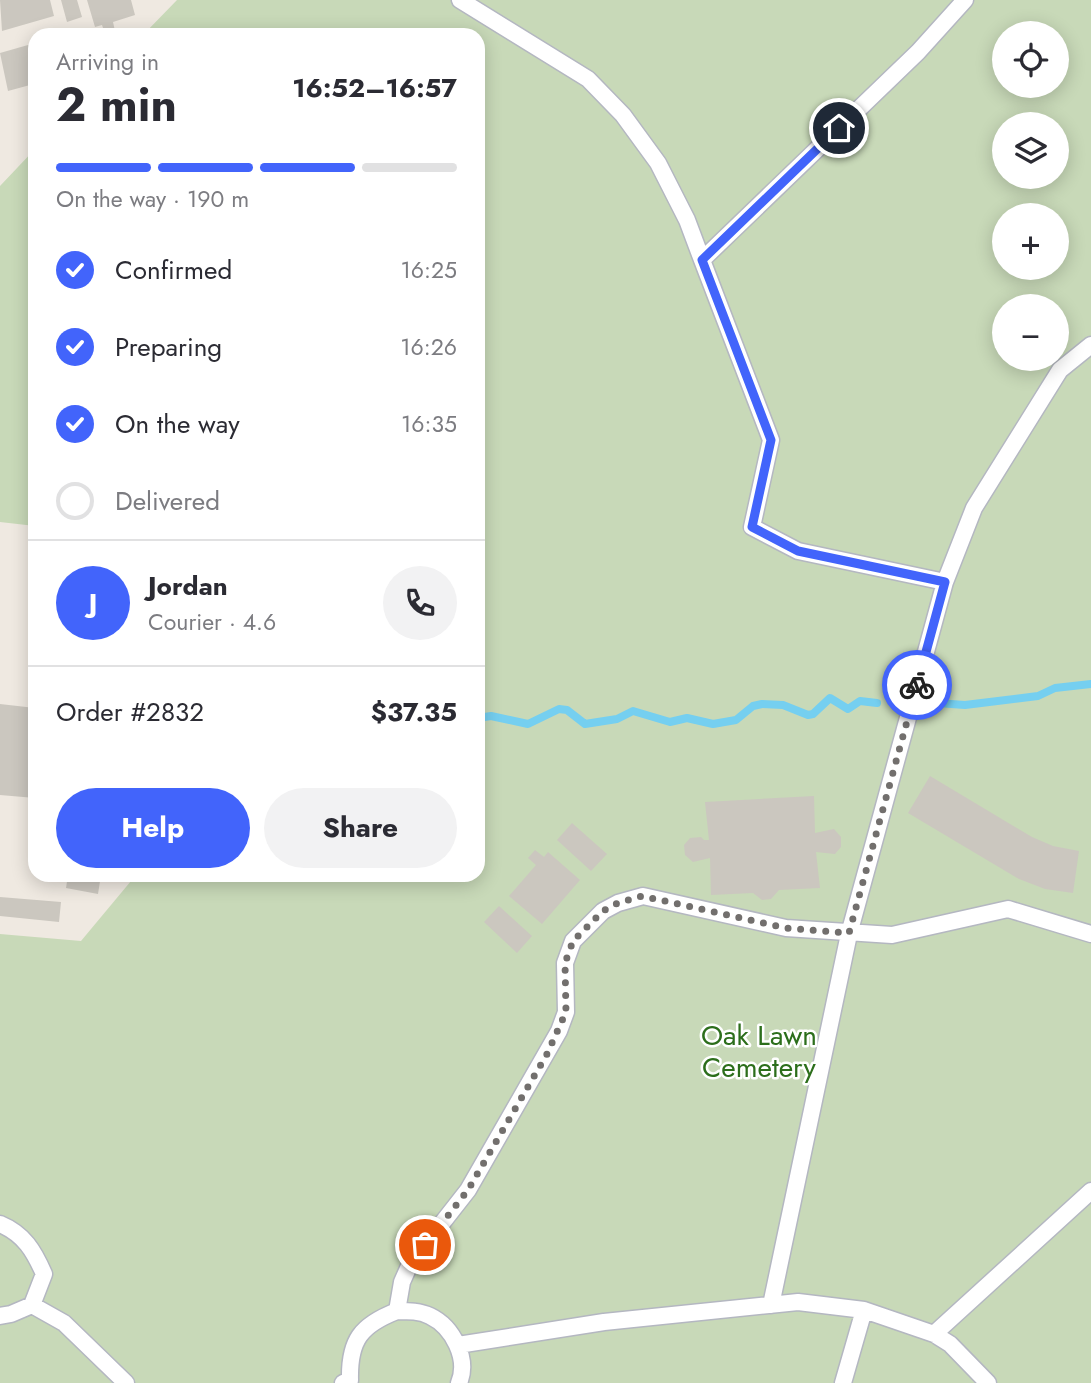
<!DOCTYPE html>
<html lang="en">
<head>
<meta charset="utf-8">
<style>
	body { margin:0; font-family:Jost,sans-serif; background:#f2f2f3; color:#2b2b33; height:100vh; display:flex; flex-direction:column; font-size:26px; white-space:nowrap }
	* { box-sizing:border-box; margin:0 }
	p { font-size:23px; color:#7c7c81 }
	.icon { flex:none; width:38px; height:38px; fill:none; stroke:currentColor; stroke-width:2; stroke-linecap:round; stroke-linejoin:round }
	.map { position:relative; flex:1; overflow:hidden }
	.panel { position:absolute; left:28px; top:28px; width:457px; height:854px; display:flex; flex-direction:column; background:#fff; border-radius:21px; box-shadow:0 4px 18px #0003 }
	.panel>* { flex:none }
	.buttons { position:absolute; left:992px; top:21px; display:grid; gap:14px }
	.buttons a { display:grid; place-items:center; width:77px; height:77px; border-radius:50%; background:#fff; box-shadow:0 4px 18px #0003; font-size:35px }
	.pin { position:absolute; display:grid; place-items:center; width:60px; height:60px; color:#fff; margin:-30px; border:4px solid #fff; border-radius:50%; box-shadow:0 2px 7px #0007 }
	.courier { position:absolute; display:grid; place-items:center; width:70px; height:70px; margin:-35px; border:5px solid #4264fb; border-radius:50%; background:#fff; color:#222; box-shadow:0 2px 9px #0007 }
	.overview em { font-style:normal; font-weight:700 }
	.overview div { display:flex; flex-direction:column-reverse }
	.overview { display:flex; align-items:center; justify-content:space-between; height:119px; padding:0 28px }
	h1 { font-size:46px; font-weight:700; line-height:52px }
	.bar { display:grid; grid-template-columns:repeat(4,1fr); gap:10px 7px; align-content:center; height:84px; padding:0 28px }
	.bar i { height:9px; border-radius:5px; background:#e1e1e2 }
	.bar .active { background:#4264fb }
	.bar p { grid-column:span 4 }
	.line { display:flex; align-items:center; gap:18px; padding:0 28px; border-top:2px solid #e1e1e2 }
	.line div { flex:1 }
	.round { display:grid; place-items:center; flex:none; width:74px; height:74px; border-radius:37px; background:#f2f2f3 }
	ol { padding:0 28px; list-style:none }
	li { display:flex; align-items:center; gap:21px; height:77px }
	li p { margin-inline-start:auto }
	li .icon { padding:7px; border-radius:50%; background:#4264fb; color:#fff; stroke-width:4 }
	li:last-child { color:#7c7c81 }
	li i { width:38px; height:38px; border:4px solid #e1e1e2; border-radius:50% }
	.primary-button { display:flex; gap:14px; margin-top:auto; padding:14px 28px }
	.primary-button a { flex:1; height:80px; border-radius:42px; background:#4264fb; color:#fff; font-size:28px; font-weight:700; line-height:80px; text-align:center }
	.primary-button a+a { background:#f2f2f3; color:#2b2b33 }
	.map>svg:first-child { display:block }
	.cemetery { fill:#c8d9b8; fill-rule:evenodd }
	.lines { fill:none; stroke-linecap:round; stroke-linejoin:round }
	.stream { stroke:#75cff0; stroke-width:8 }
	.building { fill:#cbc7bf }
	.service-casing { stroke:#b4b7c1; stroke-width:19 }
	.service { stroke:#fff; stroke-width:16 }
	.done { stroke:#726f6d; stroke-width:7; stroke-dasharray:0 12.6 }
	.route { stroke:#4264fb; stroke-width:9 }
	.labels { text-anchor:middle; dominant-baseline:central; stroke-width:5; stroke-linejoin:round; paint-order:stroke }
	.park-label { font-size:28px; fill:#2c6e1b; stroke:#fff }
</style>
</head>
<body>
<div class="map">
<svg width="1091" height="1383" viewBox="0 0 1091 1383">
	<rect width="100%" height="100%" fill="#efe9e1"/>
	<!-- cemetery -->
	<path class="cemetery" d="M177 0H1091V1383H0V934L81 941 136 875H478V35H143ZM1004 33H1057V86H1004ZM1004 124H1057V177H1004ZM1004 215H1057V268H1004ZM1004 306H1057V359H1004Z
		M35 149V526L0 522V186Z"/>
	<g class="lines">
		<!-- stream -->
		<path class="stream" d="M923 702 965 705 1038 696 1055 688 1091 684
			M478 718 491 716 528 724 559 709 567 710 585 724 617 719 633 711 670 722 687 718 713 724 736 720 753 706 762 704 783 705 808 715 813 714 830 698 848 709 860 701 877 703"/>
	</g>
	<!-- building -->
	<path class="building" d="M0 0H50L54 16 2 31Z
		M61 0H77L82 17 67 22Z
		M87 0H131L135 15 113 22 115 31 105 34 102 25 95 27Z
		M35 43V91L31 92 30 85 8 91 0 53Z
		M0 704 35 708 31 758 35 759V798L0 795Z
		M930 776 1032 837 1053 846 1079 851 1073 893 1045 889 1019 879 908 813Z
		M814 796 815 833 834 829 841 837V847L835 854 816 852 820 888 779 890 771 899 762 900 753 893 711 895 710 858 693 862 685 855 684 845 690 838 701 837 704 840H709L705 802Z
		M572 823 607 854 591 871 557 840Z
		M535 850 544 857 548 852 580 880 542 924 509 896 536 865 528 858Z
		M68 875H101L98 894 66 888Z
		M0 897 61 902 59 922 0 916Z
		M499 906 532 936 517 953 484 922Z"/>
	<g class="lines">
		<!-- service casing -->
		<g class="service-casing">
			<path id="service" d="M460 0 588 79 623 115 658 163 687 220 702 260
				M945 582 974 508 1060 370 1091 345
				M0 1224C24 1234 34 1251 44 1274L32 1305 11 1314 0 1316
				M32 1305 64 1323 126 1383
				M771 1305 849 934 945 582 798 551 752 527 771 440 702 260 918 52 965 0
				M397 1311C409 1311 420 1311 430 1316 453 1327 469 1359 459 1383
				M934 1334 1091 1191
				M458 1345 604 1322 798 1302 864 1310 934 1334 950 1344 988 1383
				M343 1383 350 1380C349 1340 361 1325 397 1311L402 1282 410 1264 468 1190 559 1031 566 1012 565 963 573 941 603 911 618 903 643 896 786 928 892 935 1008 909 1091 934
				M843 1383 864 1310"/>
		</g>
		<!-- service -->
		<use href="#service" class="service"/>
	</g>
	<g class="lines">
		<!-- done -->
		<path class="done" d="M425 1245 468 1190 547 1054 566 1012 565 963 573 941 603 911 618 903 642 896 786 928 849 933 917 685"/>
		<!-- route -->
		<path class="route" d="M839 128 702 260 771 440 752 527 798 551 945 582 917 685"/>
	</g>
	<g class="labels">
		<!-- park labels -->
		<g class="park-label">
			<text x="759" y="1035">Oak Lawn<tspan x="759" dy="32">Cemetery</tspan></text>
		</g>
	</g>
</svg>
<div class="buttons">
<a><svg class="icon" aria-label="locate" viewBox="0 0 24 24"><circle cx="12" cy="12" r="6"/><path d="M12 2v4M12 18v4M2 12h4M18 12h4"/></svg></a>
<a><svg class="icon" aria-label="layers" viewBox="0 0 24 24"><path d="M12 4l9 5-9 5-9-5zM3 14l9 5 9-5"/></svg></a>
<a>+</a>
<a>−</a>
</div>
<div class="pin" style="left:425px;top:1245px;background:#ea580c"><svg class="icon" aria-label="bag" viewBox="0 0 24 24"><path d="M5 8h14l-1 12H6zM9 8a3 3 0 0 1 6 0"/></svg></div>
<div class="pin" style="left:839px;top:128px;background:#1f2937"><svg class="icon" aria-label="home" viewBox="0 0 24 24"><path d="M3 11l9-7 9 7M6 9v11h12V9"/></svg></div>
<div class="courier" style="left:917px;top:685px"><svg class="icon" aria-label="bike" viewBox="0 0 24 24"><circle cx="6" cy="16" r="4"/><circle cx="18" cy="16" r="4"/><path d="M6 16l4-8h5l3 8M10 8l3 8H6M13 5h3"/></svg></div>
<section class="panel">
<div class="overview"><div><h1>2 min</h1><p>Arriving in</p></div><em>16:52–16:57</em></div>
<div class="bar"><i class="active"></i><i class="active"></i><i class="active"></i><i></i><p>On the way · 190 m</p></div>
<ol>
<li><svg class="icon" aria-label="check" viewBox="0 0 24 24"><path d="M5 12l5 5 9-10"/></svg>Confirmed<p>16:25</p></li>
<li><svg class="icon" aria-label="check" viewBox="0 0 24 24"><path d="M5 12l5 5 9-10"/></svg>Preparing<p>16:26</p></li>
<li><svg class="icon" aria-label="check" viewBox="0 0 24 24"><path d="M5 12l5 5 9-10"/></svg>On the way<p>16:35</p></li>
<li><i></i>Delivered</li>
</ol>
<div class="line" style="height:126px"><b class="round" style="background:#4264fb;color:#fff">J</b><div><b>Jordan</b><p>Courier · 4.6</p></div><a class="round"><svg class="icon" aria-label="phone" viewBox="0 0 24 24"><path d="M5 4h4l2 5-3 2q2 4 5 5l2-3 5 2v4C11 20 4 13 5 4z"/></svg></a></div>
<div class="line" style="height:91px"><div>Order #2832</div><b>$37.35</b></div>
<div class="primary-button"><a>Help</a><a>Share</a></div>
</section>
</div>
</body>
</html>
